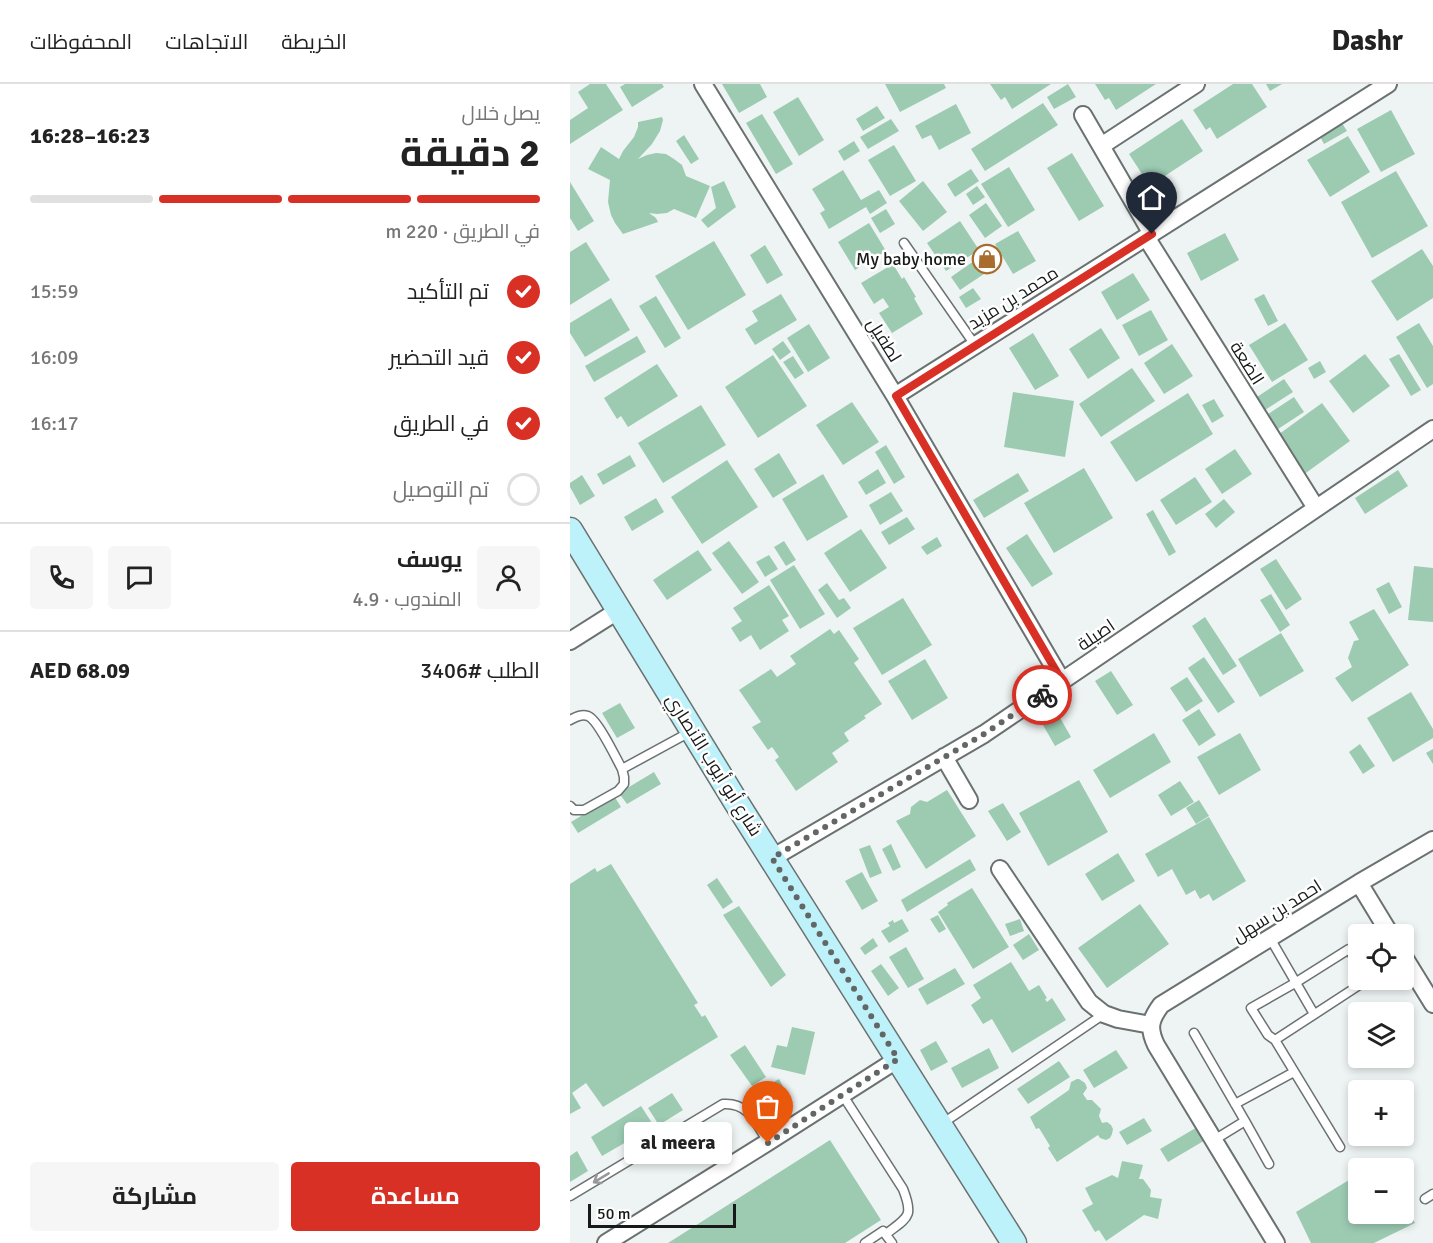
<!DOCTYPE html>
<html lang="ar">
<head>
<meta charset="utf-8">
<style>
	body { margin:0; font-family:Signika,Cairo,sans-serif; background:#f6f6f6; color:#222; direction:rtl; height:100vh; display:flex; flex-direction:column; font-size:22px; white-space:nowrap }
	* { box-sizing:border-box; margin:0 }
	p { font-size:20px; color:#767676 }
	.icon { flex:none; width:33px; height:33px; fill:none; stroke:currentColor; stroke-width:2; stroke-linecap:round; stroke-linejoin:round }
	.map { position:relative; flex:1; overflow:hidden; direction:ltr }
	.drawer { display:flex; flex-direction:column; background:#fff; width:570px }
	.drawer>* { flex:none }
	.controls { position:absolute; left:778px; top:840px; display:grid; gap:12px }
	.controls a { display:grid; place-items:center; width:66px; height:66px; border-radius:6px; background:#fff; box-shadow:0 3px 9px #0003; font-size:30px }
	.scale { position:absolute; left:18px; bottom:15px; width:148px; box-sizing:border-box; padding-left:6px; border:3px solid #171a19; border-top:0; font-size:16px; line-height:21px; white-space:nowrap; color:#171a19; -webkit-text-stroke:4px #fff; paint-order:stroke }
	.pin { position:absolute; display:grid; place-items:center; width:51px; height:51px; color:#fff; margin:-62px -26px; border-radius:50% 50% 50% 0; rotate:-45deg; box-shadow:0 0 6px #0007 }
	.pin .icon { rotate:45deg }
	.courier { position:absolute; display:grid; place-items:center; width:60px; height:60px; margin:-30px; border:4px solid #d93025; border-radius:50%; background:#fff; color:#222; box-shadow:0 2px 8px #0007 }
	.bubble { position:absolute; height:42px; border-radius:6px; background:#fff; box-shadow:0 3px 9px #0003; font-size:20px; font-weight:700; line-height:42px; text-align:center; direction:rtl }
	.overview em { font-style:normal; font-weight:700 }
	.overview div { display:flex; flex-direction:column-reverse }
	.overview { display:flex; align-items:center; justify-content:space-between; height:102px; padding:0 30px }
	h1 { font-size:39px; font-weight:700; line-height:45px }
	.bar { display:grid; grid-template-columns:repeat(4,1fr); gap:9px 6px; align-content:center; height:72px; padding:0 30px }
	.bar i { height:8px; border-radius:4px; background:#e0e0e0 }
	.bar .current { background:#d93025 }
	.bar p { grid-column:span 4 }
	.line { display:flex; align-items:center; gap:15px; padding:0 30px; border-top:2px solid #e0e0e0 }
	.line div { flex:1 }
	.round { display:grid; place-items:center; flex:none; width:63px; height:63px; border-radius:6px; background:#f6f6f6 }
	ol { padding:0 30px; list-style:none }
	li { display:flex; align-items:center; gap:18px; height:66px }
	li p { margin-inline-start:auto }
	li .icon { padding:6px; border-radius:50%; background:#d93025; color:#fff; stroke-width:4 }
	li:last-child { color:#767676 }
	li i { width:33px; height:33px; border:3px solid #e0e0e0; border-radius:50% }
	.cta { display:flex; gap:12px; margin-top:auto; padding:12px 30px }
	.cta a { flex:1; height:69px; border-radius:6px; background:#d93025; color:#fff; font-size:24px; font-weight:700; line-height:69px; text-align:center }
	.cta a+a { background:#f6f6f6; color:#222 }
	header { display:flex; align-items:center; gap:36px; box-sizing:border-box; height:84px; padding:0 30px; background:#fff; border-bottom:2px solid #e0e0e0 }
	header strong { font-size:28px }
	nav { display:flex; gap:33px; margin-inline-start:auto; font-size:21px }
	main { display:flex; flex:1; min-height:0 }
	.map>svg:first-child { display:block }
	.building { fill:#9ccbb2 }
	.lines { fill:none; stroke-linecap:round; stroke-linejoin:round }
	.lane-casing { stroke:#6b7170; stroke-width:11 }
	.street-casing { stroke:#6b7170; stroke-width:20 }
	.secondary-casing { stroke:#6b7170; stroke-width:27 }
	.lane { stroke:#fff; stroke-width:8 }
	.street { stroke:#fff; stroke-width:16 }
	.secondary { stroke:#bef2fa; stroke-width:24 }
	.oneway { stroke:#979898 }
	.done { stroke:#626665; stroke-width:6; stroke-dasharray:0 10.8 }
	.route { stroke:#d93025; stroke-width:8 }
	.labels { text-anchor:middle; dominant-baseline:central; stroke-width:5; stroke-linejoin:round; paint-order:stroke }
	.poi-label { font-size:18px; fill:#171a19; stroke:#fff; text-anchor:end }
	.street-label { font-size:18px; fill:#171a19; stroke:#fff }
</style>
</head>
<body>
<header>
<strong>Dashr</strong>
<nav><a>الخريطة</a><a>الاتجاهات</a><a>المحفوظات</a></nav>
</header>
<main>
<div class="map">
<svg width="863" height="1159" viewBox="0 0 863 1159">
	<rect width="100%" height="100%" fill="#eef4f3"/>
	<!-- building -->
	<path class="building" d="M20 0H36L53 26 0 60V36L18 24 8 8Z
		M55 0H92L94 3 62 23 50 3Z
		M152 0H190L197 13 169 29Z
		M315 0H374L376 4 330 28Z
		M420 0H481L442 25 435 13 431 16Z
		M498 0 506 13 484 25 477 13Z
		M525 0H586L546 26 539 14 535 16Z
		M663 0H682L697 23 647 55 640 43 636 46 623 26Z
		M696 0H712L700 7Z
		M228 13 254 56 229 72 203 28Z
		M473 19 488 41 415 87 401 65Z
		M386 20 401 49 369 66 361 51 352 55 345 42Z
		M307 22 315 34 293 47 286 35Z
		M821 26 845 70 811 88 787 45Z
		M192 30 223 80 206 90 176 39Z
		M92 33 93 36 90 47 82 60 68 75 77 71 86 69 96 70 104 75 112 81 116 92 140 102 126 134 104 125 97 129 87 130 79 129 86 134 88 138 53 150 45 139 41 131 38 118 40 96 18 85 31 63 49 75 53 67 64 53 68 43V38Z
		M321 35 329 47 298 65 290 53Z
		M612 35 633 67 584 99 576 88 572 90 559 70Z
		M770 36 777 47 754 60 748 49Z
		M114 51 129 75 121 80 106 57Z
		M778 52 800 88 760 113 737 76Z
		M284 57 290 67 274 77 268 67Z
		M324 61 346 97 320 112 298 76Z
		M502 69 534 122 509 137 477 84Z
		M439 83 465 126 438 143 411 100Z
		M401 85 409 97 385 113 377 100Z
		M273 86 291 116 309 106 317 119 300 130 296 123 259 145 250 129 255 126 242 105Z
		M826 87 858 142 802 174 771 118Z
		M154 97 166 123 138 144 131 136 146 124 141 103Z
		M353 97 377 128 353 147 329 117Z
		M0 98 24 137 8 147 0 134Z
		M407 102 415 113 403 121 396 110Z
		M416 119 432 142 415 154 399 131Z
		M316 125 325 140 310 149 301 134Z
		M390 137 409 166 376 187 357 159Z
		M299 139 316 167 285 186 268 158Z
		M448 147 466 177 443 190 425 160Z
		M655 149 669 176 631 197 617 169Z
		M144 157 176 211 118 246 85 192Z
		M16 158 40 196 0 221V168Z
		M195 161 213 191 197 200 180 171Z
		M852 165 863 182V214L827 237 801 197Z
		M411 172 420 186 390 206 381 193Z
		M323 180 332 195 334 193 346 213 344 214 353 230 322 249 309 229 319 223 313 214 304 220 291 199Z
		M563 189 580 216 547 236 531 208Z
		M403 204 411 215 396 224 389 213Z
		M211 210 227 236 185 261 175 245 188 237 182 227Z
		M694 210 708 237 698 242 684 215Z
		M86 212 111 254 95 264 69 222Z
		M41 214 60 246 15 273 0 249V239Z
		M581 226 598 256 569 272 552 241Z
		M715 239 738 276 702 298 679 261Z
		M849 239 863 262V300L857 304 826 253Z
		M239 240 260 274 238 288 217 254Z
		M531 244 550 274 518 295 499 265Z
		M463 249 489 292 465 306 439 264Z
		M67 252 76 268 24 298 15 282Z
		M213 257 221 268 210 276 202 265Z
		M602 260 623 292 594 310 574 279Z
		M795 270 820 302 783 329 759 297Z
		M829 270 851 306 841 312 819 275Z
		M203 271 237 322 188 354 155 303Z
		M223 272 234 289 225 295 213 278Z
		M750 277 756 288 744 295 738 284Z
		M87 280 108 312 58 343 51 332 47 335 34 314Z
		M562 284 585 317 531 353 509 320Z
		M714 295 723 308 692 328 684 315Z
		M443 308 504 317 495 373 434 363Z
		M618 309 643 350 566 398 540 358Z
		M724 313 734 328 702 349 692 334Z
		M644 315 654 332 642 339 632 321Z
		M282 318 309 358 273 381 246 341Z
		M752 319 780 357 733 391 705 353Z
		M131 321 156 361 93 399 68 359Z
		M316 361 335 393 324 400 305 368Z
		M665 365 682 390 652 410 635 385Z
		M209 369 227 399 203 414 184 385Z
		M60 371 66 382 33 401 27 390Z
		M157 376 188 423 132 460 101 413Z
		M514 384 543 434 484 469 454 419Z
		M308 385 316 399 296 411 288 398Z
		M828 386 838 402 795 430 785 414Z
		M448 389 459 407 414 434 403 416Z
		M253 390 278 433 237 457 212 415Z
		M12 391 25 412 10 421 0 403V399Z
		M625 393 642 418 606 441 590 416Z
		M321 408 333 427 310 441 299 421Z
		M86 414 94 428 62 447 54 433Z
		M654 415 665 428 646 444 635 430Z
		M583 426 606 468 599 472 576 430Z
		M337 433 345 445 319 461 311 448Z
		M291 445 317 484 280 508 254 469Z
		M457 450 483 490 462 503 436 464Z
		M367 453 372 462 357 471 351 463Z
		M159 457 189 498 172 510 142 469Z
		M214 457 226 476 216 482 204 463Z
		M128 466 142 486 97 516 83 496Z
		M199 471 208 485 195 493 186 478Z
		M706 475 732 515 716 526 690 485Z
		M224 481 255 530 230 545 200 496Z
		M844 482 863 484V538L838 536Z
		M819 498 832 523 819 530 806 505Z
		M257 499 269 516 274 514 281 524 267 534 248 506Z
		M199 501 219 532 212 536 219 547 190 566 181 551 170 558 161 544 172 537 163 524Z
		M701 510 720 541 710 548 690 516Z
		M333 514 362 561 312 591 283 544Z
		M804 525 839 581 782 618 765 594 782 583 778 574 784 557 789 556 779 538Z
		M635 533 667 582 653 591 622 542Z
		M260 545 264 550 269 546 289 575 284 579 312 620 294 632 296 634 274 649 279 657 262 669 268 678 226 707 205 676 209 673 202 663 198 666 182 643 191 638 169 606 201 585 207 593 226 580 220 572Z
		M711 549 734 587 690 613 668 575Z
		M634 573 665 618 648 629 618 584Z
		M355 575 378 614 342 636 318 597Z
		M541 587 563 621 547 631 525 597Z
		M617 593 633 617 616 628 600 604Z
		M841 608 863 645V654L823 678 797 634Z
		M50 619 65 644 47 654 32 629Z
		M485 625 501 653 485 662 469 634Z
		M629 625 646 651 629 662 612 636Z
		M584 649 601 678 540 714 523 686Z
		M670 649 691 686 649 711 627 673Z
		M790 660 805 682 793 690 779 668Z
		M863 665V680L856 669Z
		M84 688 91 700 57 720 49 709Z
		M509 696 538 748 478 782 449 729Z
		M610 697 624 718 601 732 588 711Z
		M377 706 406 752 356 785 326 737 340 730 341 723 350 716 357 718Z
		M44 712 51 723 8 749 1 738Z
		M629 716 639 732 626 740 616 724Z
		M433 719 451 748 437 757 418 727Z
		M639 733 676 797 643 817 639 810 630 815 625 806 616 811 602 785 588 793 575 770Z
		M321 760 331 783 323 787 312 765Z
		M300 761 312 789 300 794 289 765Z
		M548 769 565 797 532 817 515 790Z
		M400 775 406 786 337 828 331 816Z
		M41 780 128 919 124 921 132 933 135 931 148 953 33 1023 16 999 2 1009 11 1024 0 1030V800L25 784 27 788Z
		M292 788 308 817 292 826 275 797Z
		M147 794 163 818 153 825 137 801Z
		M402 804 439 863 403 885 368 828 378 821 377 819Z
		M570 820 599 860 537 904 508 864Z
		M169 822 216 891 201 903 153 831Z
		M368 831 376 845 369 849 360 835Z
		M332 835 339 847 319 859 311 847 320 842 318 839 323 836 324 839Z
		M450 835 454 847 440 852 435 840Z
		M459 850 469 866 453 876 443 861Z
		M303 854 308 862 295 871 290 864Z
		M336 863 354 895 338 904 319 873Z
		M441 878 459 907 469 901 477 914 475 915 477 918 482 914 496 936 442 969 422 935 413 940 401 921 411 914 403 901Z
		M311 880 329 904 318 912 301 887Z
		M385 884 395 900 357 921 348 905Z
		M222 943 245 948 235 991 201 983 207 961 217 963Z
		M366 957 378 978 361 987 350 966Z
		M175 961 196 993 182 1002 160 971Z
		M419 964 429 984 392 1004 381 984Z
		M546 966 558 984 524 1004 513 986Z
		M489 977 500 993 458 1020 447 1005Z
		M209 995 216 1008 184 1027 177 1014Z
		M507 995H509L515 999 517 1004 513 1010 517 1016H522L531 1025 529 1032 532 1039 537 1038 541 1041 543 1045 542 1050 540 1054 536 1056 530 1054 528 1051 487 1078 478 1064 480 1062 469 1044 466 1045 460 1033 499 1006 501 998Z
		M102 1009 113 1026 89 1041 78 1024Z
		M71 1022 84 1042 32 1072 21 1053Z
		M574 1034 582 1047 557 1061 549 1048Z
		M629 1042 637 1055 598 1078 590 1065Z
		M260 1056 311 1136 275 1159H98Z
		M7 1067 18 1087 0 1098V1072Z
		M811 1076 816 1084H798Z
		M552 1077 573 1081 569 1095H573L581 1106 580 1113 592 1115 588 1135 574 1131 536 1157 529 1146 525 1148 512 1126 523 1120 515 1104 542 1091 548 1094Z
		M789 1090V1130H834V1119L845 1139 804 1159H741L726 1128Z"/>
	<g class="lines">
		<!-- lane casing -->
		<g class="lane-casing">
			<path id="lane" d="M334 159 405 261
				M0 636C6 633 11 630 18 632 28 636 46 674 52 685L54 693V700L48 707 14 726H4L0 722
				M52 685 120 648
				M700 854 744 930
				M789 882 779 865 725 899 681 924 698 951 705 956 797 896
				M624 949 675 1037 644 1056
				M705 956 770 1063
				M272 1010 333 1105C344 1133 338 1133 316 1150
				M665 1020 724 988
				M675 1037 699 1080
				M370 1041 534 930
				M0 1112 153 1020C179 1018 186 1040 198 1058
				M855 1115 863 1110
				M295 1159 313 1147 322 1159"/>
		</g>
		<!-- street casing -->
		<g class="street-casing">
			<path id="street" d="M133 0 325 312 492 597
				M513 31 582 150
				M531 62 626 0
				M576 153 746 424
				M325 312 818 0
				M0 557 49 526
				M374 673 399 716
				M202 774 414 650 863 345
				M430 785 519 918 534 930 548 935 581 941
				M789 799 820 850
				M834 873 863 920
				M36 1159 198 1058 328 975
				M706 1159 586 961C578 944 580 936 591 921L789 799 863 756"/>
		</g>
		<!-- secondary casing -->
		<g class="secondary-casing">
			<path id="secondary" d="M0 446 166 718 444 1159"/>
		</g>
		<!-- lane -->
		<use href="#lane" class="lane"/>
		<!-- street -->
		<use href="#street" class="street"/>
		<!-- secondary -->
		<use href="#secondary" class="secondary"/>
	</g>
	<!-- one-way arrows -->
	<defs><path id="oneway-shaft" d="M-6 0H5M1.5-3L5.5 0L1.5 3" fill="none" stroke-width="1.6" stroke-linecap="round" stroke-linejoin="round" transform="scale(1.5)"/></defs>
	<use class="oneway" href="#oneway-shaft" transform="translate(31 1094) rotate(149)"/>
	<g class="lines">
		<!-- done -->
		<path class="done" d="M198 1059 328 975 202 774 414 650 472 611"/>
		<!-- route -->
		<path class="route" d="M472 611 492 597 326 312 582 150"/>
	</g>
	<!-- icons -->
	<defs>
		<g id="shop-ring" transform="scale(1.5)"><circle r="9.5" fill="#fff" stroke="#a86c2e" stroke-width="1.5"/><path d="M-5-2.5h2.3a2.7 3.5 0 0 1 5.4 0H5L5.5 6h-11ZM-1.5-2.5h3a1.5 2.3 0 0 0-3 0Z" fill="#a86c2e"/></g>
	</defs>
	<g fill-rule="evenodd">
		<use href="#shop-ring" x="417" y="175"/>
	</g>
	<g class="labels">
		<!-- poi labels -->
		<g class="poi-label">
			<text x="396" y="175">My baby home</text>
		</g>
		<!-- street labels -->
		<g class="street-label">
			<text transform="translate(443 214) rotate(-32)">محمد بن مزيد</text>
			<text transform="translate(314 256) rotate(58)">لطفيل</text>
			<text transform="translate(677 279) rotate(58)">الضعة</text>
			<text transform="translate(526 551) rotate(-34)">اصيلة</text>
			<text transform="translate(144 681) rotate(58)">شارع أبو أيوب الأنصاري</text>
			<text transform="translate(707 827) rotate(-32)">احمد بن سهل</text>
		</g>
	</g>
</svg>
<div class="controls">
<a><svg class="icon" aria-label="locate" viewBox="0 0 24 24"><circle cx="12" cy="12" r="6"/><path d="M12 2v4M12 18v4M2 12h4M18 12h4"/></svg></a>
<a><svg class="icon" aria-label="layers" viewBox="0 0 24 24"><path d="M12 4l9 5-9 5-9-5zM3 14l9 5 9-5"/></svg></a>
<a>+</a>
<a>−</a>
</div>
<div class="scale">50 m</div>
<div class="pin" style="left:198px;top:1059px;background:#ea580c"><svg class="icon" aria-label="bag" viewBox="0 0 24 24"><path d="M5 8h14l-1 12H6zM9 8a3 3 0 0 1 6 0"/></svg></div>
<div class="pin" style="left:582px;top:150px;background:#1f2937"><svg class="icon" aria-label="home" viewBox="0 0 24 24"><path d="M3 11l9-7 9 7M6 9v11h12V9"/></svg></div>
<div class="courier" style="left:472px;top:611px"><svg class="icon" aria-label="bike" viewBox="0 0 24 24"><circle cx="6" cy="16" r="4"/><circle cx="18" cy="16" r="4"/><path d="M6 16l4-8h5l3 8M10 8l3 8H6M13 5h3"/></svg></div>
<div class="bubble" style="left:54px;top:1038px;width:108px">al meera</div>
</div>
<section class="drawer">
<div class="overview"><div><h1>2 دقيقة</h1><p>يصل خلال</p></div><em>16:23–16:28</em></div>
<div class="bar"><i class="current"></i><i class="current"></i><i class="current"></i><i></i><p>في الطريق · 220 m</p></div>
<ol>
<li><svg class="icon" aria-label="check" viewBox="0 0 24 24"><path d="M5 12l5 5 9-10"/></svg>تم التأكيد<p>15:59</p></li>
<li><svg class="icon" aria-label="check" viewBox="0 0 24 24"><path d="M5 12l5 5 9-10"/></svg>قيد التحضير<p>16:09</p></li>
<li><svg class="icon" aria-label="check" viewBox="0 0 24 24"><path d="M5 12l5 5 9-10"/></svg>في الطريق<p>16:17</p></li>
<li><i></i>تم التوصيل</li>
</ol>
<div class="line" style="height:108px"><a class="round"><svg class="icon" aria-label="person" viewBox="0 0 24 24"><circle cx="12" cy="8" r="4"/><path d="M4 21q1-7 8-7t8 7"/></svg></a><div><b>يوسف</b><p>المندوب · 4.9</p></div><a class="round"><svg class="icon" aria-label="chat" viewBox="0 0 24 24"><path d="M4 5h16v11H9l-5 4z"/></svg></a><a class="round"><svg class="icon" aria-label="phone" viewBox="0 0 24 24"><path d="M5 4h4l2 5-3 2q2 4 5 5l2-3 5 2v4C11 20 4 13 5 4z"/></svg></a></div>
<div class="line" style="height:78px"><div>الطلب #3406</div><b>AED 68.09</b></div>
<div class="cta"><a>مساعدة</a><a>مشاركة</a></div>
</section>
</main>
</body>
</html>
